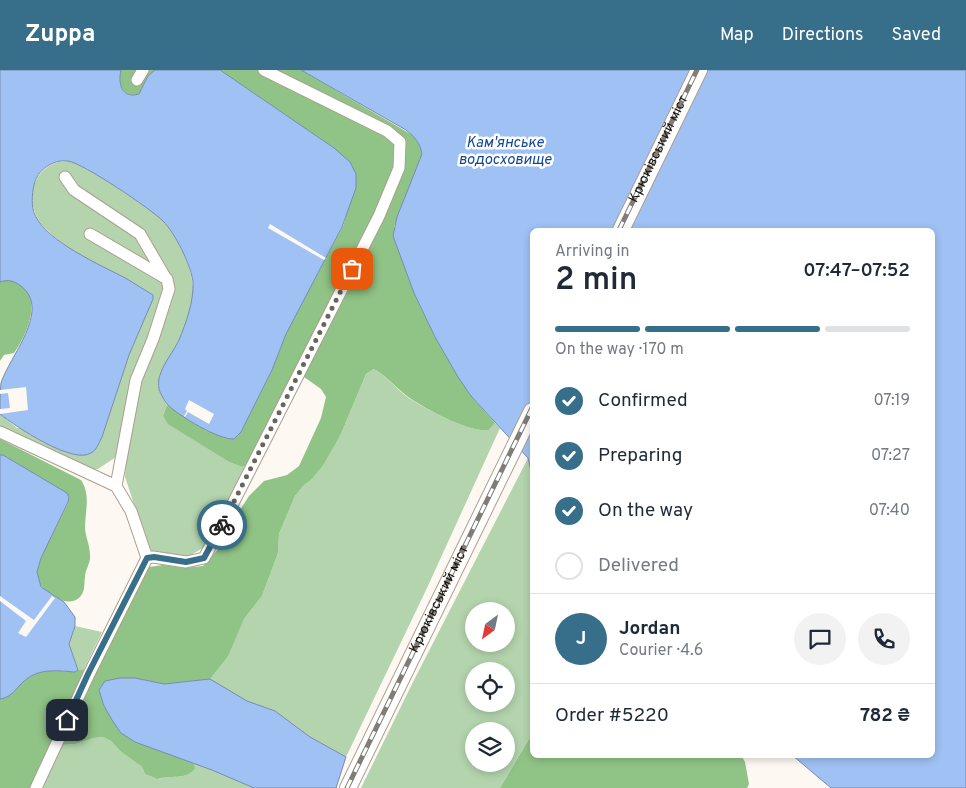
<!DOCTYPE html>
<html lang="en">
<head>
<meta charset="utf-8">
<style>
	body { margin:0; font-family:Overpass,sans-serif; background:#f2f2f3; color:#1f2937; height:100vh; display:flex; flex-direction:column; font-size:19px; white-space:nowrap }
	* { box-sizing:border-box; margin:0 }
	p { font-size:16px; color:#747a83 }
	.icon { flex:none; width:28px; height:28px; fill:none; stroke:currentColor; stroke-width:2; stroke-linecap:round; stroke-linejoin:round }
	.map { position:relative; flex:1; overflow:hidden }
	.drawer { position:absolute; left:530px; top:158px; width:405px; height:530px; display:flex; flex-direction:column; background:#fff; border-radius:8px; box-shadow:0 2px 8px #0003 }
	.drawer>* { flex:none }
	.needle { width:32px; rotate:213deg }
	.tools { position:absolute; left:465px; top:532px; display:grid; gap:10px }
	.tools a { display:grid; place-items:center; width:50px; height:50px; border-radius:50%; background:#fff; box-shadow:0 2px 8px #0003; font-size:25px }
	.pin { position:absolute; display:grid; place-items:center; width:42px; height:42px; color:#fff; margin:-21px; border-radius:10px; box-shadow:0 2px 8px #0006 }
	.courier { position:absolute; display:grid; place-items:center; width:50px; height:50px; margin:-25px; border:4px solid #376e89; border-radius:50%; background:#fff; color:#222; box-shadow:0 1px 6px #0007 }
	.headline em { font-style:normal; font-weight:600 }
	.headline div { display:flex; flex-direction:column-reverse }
	.headline { display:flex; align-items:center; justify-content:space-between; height:85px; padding:0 25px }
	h1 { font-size:32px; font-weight:600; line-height:38px }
	.bar { display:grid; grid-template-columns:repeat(4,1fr); gap:8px 5px; align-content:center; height:60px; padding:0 25px }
	.bar i { height:6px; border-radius:4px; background:#e0e1e3 }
	.bar .on { background:#376e89 }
	.bar p { grid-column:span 4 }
	.line { display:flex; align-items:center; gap:12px; padding:0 25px; border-top:1px solid #e0e1e3 }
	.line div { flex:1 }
	.round { display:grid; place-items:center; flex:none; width:52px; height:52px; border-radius:26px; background:#f2f2f3 }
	ol { padding:0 25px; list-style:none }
	li { display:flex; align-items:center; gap:15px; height:55px }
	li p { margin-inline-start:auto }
	li .icon { padding:5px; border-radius:50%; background:#376e89; color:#fff; stroke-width:4 }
	li:last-child { color:#747a83 }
	li i { width:28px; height:28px; border:2px solid #e0e1e3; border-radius:50% }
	header { display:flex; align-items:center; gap:30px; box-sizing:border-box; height:70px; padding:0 25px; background:#376e89; color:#fff }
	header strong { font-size:24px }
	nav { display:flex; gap:28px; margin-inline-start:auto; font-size:18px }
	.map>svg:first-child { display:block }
	.green { fill:#b3d4ad; fill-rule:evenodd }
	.forest { fill:#90c386 }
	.water { fill:#9fc1f3; stroke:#778daf }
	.pier { fill:#fef8f2 }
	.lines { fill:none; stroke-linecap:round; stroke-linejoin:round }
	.minor-casing { stroke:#ad9e91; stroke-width:13 }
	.highway-casing { stroke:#ad9e91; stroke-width:18 }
	.minor { stroke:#fff; stroke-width:11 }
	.highway { stroke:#fff; stroke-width:16 }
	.rail-casing { stroke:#817c76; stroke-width:5 }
	.rail { stroke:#fff; stroke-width:3; stroke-dasharray:9; stroke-linecap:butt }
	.done { stroke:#69645e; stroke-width:5; stroke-dasharray:0 9 }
	.route { stroke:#376e89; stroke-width:6 }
	.labels { text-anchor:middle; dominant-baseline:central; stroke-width:5; stroke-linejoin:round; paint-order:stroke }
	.street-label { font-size:14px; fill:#19140f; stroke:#fff }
	.water-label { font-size:15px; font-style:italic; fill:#174991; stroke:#fff }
</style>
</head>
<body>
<header>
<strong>Zuppa</strong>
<nav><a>Map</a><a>Directions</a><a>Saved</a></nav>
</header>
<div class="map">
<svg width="966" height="718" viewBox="0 0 966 718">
	<rect width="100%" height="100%" fill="#fef8f2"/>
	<!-- green -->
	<path class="green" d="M69 91C91 99 111 114 131 127 142 135 155 142 164 152 179 169 195 203 193 225 191 240 184 259 178 272 166 296 152 309 167 335L163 346 169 354 229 392 242 397 248 395 203 478 189 486 178 487 152 481 148 476 125 407 126 393 116 387 98 399H91L0 358V344L17 358 102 367 129 285 153 229V225C117 203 74 188 45 158 21 135 32 90 69 91Z
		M374 299C388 307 397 320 410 329 428 340 469 363 489 360L495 353 500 358 427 518 346 687 336 718H42L61 675 76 674 94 668 103 667 111 671 120 681 142 697 145 704 159 709C171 705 186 710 195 699L135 672 237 564 244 549 262 526 278 483 279 464 295 426 304 415 311 410 341 364 366 304Z
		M528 388 532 404V664L500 718H361L412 614ZM474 541H506V574H474ZM474 601H506V634H474ZM474 661H506V694H474Z
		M75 556 102 562 84 599 78 600 69 574Z"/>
	<!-- forest -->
	<path class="forest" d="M121 0H155L148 6 139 24C121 28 118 13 121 0Z
		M220 0H301L414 66 420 75 422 84 394 157 414 223 435 267 471 326 495 353 489 360C469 363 428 340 411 329 398 320 388 307 374 299L366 304 341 364 323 395 311 410 304 415 295 426 279 464 278 483 262 526 244 549 228 586 210 609 164 614 135 608 99 620 104 636 121 663 194 694 195 699C186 710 171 705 158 709L145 704 142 697 120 681 111 671 103 667 94 668 76 674 61 675C88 615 114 553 149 497L163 495 184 498 203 496 219 478 231 454 249 426 264 411 287 405 299 396 321 348 326 327 321 319 297 302 248 395 242 397 229 392 168 354 163 346 167 335 207 361 238 366 272 300 287 261 343 156 346 147 334 78Z
		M6 209C47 218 30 260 14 283L4 285 0 291V212Z
		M0 369 81 410C91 425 85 441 85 459 86 468 90 476 90 485 91 493 85 500 85 507 84 512 85 518 83 522 76 540 50 529 42 517 40 515 37 506 37 503 37 491 62 446 68 433L69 427 66 423 3 385H0Z
		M84 599 83 603 31 718H0V629C13 626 18 615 28 608 42 598 60 601 75 602L78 600Z
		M532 664V685H741L745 692 749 714 747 718H500Z"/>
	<!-- water -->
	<path class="water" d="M0 0H121C118 13 121 29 139 24L148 6 155 0H220L334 78 350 92 356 104V118L342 157 286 264 272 300 241 362 234 369C219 370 179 346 168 335 165 332 162 326 160 322 153 305 172 285 179 270 186 253 194 231 193 212 191 195 175 163 163 151 151 139 83 93 68 91 53 89 37 100 34 115 32 124 31 137 35 145 47 172 101 195 127 209 136 214 144 220 153 225V229L129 285 102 367C99 372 97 380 91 383 73 395 15 356 0 344 0 334 0 322 1 313 9 287 52 240 21 216 14 211 8 209 0 212Z
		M301 0H966V718H831L792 685H932V160H532V404L528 388 471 326 458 307 435 267 414 223 393 166 397 147 422 84C420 73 415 67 406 60Z
		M0 385H3L67 423 69 427 68 432 41 488 37 502 41 517 64 532 75 547V556L69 574 78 600 75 602C60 601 42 598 28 608 17 615 14 627 0 629Z
		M120 608H135L164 614 210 609 247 631 275 641 310 667 346 687 336 718H254L212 700 135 672 121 663 112 650 104 636 99 620 105 611Z"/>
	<!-- pier -->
	<path class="pier" d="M270 154 326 188 324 190 268 158Z
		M26 317 28 340 0 344V339L10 338 8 323 0 324V320Z
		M189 330 214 344 209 354 188 342 185 347 184 346 187 341 185 339Z
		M0 526 34 550 52 526 55 528 26 567 18 563 26 551 0 531Z"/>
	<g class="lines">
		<!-- minor casing -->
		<g class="minor-casing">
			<path id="minor" d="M137 10 143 0
				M65 107 74 120 140 164 165 207
				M90 164 167 209 169 219 153 269 136 310 116 416
				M0 362 116 416 131 441 147 488 89 604 36 718
				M147 488 153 487 186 492 204 488 221 457 379 146 399 98 400 72 387 61 264 0"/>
		</g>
		<!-- highway casing -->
		<g class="highway-casing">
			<path id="highway" d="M621 160 699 0
				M348 718 532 341"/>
		</g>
		<!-- minor -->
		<use href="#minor" class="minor"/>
		<!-- highway -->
		<use href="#highway" class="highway"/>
		<!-- rail casing -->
		<g class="rail-casing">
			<g id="rail">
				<path id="s1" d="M619 160 697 0"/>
				<path id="s2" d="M347 718 532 338"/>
			</g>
		</g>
		<!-- rail -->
		<use href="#rail" class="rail"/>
	</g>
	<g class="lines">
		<!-- done -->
		<path class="done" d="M222 455 352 199"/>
		<!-- route -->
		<path class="route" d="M67 650 88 604 147 488 154 487 186 492 204 488 222 455"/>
	</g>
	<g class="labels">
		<!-- street labels -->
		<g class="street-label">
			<text stroke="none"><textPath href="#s1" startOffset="90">Крюківський міст</textPath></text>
			<text stroke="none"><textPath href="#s2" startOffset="210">Крюківський міст</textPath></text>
		</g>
		<!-- water labels -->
		<g class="water-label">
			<text x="505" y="73">Кам'янське<tspan x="505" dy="17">водосховище</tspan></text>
		</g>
	</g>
</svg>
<div class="tools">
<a><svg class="needle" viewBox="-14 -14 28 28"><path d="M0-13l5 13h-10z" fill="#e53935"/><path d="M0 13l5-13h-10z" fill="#747a83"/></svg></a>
<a><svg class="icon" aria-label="locate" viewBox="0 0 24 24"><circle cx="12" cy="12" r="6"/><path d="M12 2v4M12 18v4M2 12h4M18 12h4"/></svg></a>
<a><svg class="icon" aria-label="layers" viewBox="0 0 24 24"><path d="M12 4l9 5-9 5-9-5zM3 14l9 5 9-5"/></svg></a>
</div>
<div class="pin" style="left:352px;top:199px;background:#ea580c"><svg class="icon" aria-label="bag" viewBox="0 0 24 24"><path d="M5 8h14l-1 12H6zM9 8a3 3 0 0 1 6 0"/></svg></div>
<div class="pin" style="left:67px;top:650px;background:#1f2937"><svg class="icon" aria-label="home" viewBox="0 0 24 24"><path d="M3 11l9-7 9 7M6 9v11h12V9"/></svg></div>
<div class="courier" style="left:222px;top:455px"><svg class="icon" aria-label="bike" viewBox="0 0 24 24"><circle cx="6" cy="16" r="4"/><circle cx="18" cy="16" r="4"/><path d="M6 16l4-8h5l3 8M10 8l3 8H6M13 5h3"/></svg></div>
<section class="drawer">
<div class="headline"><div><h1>2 min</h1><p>Arriving in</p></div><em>07:47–07:52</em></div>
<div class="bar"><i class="on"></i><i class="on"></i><i class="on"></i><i></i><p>On the way · 170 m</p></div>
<ol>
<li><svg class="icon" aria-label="check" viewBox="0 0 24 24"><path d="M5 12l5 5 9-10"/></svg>Confirmed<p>07:19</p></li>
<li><svg class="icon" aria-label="check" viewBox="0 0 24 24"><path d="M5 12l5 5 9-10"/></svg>Preparing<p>07:27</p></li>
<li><svg class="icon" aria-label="check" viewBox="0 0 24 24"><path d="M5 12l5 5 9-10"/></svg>On the way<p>07:40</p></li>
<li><i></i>Delivered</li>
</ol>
<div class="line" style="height:90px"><b class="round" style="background:#376e89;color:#fff">J</b><div><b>Jordan</b><p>Courier · 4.6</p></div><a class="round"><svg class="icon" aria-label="chat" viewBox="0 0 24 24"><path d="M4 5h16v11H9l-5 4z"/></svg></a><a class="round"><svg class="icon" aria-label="phone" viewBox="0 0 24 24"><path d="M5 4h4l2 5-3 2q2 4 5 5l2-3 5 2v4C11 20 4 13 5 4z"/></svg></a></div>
<div class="line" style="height:65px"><div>Order #5220</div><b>782 ₴</b></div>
</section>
</div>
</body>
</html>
